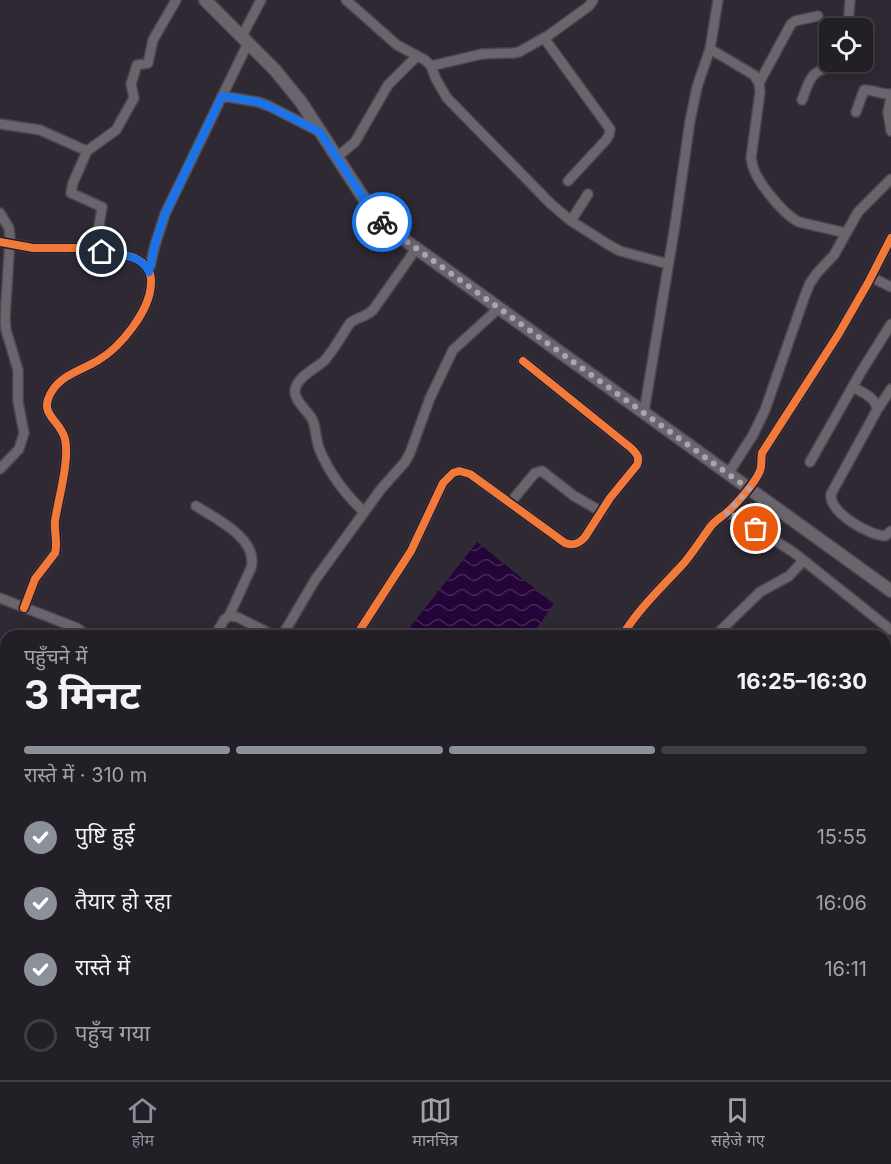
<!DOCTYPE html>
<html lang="hi">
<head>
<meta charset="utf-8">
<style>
	body { margin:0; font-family:Inter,"Noto Sans Devanagari",sans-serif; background:#2a272e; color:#f1f3f6; height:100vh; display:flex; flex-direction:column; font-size:22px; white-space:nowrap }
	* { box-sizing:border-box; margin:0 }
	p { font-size:20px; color:#a2a2a7 }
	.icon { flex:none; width:33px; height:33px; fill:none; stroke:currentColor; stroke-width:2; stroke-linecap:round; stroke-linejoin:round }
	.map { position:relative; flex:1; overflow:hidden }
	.panel { position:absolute; left:0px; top:630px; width:891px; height:450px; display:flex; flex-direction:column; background:#221f26; border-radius:18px 18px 0 0; box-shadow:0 3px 15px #0003,0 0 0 2px #3f3d43 }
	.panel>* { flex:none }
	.buttons { position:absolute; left:819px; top:18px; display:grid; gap:12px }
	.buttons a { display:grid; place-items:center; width:54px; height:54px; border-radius:9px; background:#221f26; box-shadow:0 3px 15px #0003,0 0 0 2px #3f3d43; font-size:30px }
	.pin { position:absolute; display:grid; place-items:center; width:51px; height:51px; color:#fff; margin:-26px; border:3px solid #fff; border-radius:50%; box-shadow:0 2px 6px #0007 }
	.courier { position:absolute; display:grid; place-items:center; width:60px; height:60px; margin:-30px; border:4px solid #1a73e8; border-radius:50%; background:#fff; color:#222; box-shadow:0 2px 8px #0007 }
	.head em { font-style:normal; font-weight:700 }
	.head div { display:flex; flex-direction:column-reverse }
	.head { display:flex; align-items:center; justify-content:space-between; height:102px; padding:0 24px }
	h1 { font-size:39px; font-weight:700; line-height:45px }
	.bar { display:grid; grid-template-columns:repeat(4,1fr); gap:9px 6px; align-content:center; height:72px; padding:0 24px }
	.bar i { height:8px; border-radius:4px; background:#3f3d43 }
	.bar .active { background:#8c9099 }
	.bar p { grid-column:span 4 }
	ol { padding:0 24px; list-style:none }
	li { display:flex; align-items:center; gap:18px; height:66px }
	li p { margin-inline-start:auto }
	li .icon { padding:6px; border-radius:50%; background:#8c9099; color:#fff; stroke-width:4 }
	li:last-child { color:#a2a2a7 }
	li i { width:33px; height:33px; border:3px solid #3f3d43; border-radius:50% }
	.menu { display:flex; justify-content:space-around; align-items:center; height:84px; border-top:2px solid #3f3d43; background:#221f26; font-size:16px; color:#a2a2a7 }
	.menu a { display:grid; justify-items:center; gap:3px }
	.menu .active { color:#8c9099 }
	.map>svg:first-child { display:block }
	.water { fill:url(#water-waves) }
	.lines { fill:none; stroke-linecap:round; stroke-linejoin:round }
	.street-casing { stroke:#4a454e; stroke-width:12 }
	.secondary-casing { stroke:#4a454e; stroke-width:15 }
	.street { stroke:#6a656d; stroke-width:9 }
	.secondary { stroke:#6a656d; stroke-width:12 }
	.cycleway-casing { stroke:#241b2d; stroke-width:11 }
	.cycleway { stroke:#f17a3a; stroke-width:8 }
	.done { stroke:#aaa4b0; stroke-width:6; stroke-dasharray:0 10.8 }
	.route { stroke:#1a73e8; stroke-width:8 }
</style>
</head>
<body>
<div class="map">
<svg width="891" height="1080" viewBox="0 0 891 1080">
	<defs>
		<pattern id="water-waves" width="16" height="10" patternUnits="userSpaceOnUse" patternTransform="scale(1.5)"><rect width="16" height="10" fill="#240439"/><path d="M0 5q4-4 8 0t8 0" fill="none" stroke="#442956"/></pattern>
	</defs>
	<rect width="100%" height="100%" fill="#2e2933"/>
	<!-- water -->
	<path class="water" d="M477 542 554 604 531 636H422L410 627Z"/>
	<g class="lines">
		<!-- street casing -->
		<g class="street-casing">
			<path id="street" d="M346 0 397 45 425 60 431 66 436 79 447 98 551 204 571 221 609 245 620 251 668 264
				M848 28 850 0
				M242 36 261 0
				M544 38 610 129 609 135 606 140 568 181
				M710 49 754 75 759 83 760 92 751 158C752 161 752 164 753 167 758 183 784 215 799 222L846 233
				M431 66 482 54 513 53 519 52 549 35 589 6 593 0
				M759 83 791 24 795 21 818 16
				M222 96 258 102 269 106 320 132
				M891 97 888 112 891 131
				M802 100C806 90 809 76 819 71 826 67 834 66 841 62
				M856 112 864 90C873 89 881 95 891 94
				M0 124 40 130 87 151 116 130 134 98 131 84 137 65 148 63 153 40 176 0
				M87 151 73 183 71 193 102 207 95 251
				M337 157 355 142 388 85 417 56
				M0 213 9 228 10 238 5 319 6 330 18 370V402L24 433 19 449 0 469
				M571 221 588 194
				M0 242 33 248H80L132 257C145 262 152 270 151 284 150 311 120 348 97 361 81 370 62 375 52 391 37 415 60 419 65 439 70 460 58 500 55 521 54 532 58 543 55 553L35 579 24 608
				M149 271 155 245 165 214 248 43
				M871 277 891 287
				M853 387C863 393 876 397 877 410L831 494C829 513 869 535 885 536L891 531
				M877 410 891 389
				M644 412 675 225 690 121 697 87 710 49 718 0
				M810 462 861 372 891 324
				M728 474 753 435 765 410 804 298 810 283 817 273 834 255 858 212 891 179
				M510 503 535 473 542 471 574 496 602 512
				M196 506C216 519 259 539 251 568L229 616 224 620 215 636
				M364 512C345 494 329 473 319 448 316 440 316 430 313 421 309 411 294 402 295 390 297 377 315 369 324 361 334 350 342 335 350 323 357 317 366 317 373 310L416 249
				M726 514H732L738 517 793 552 891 630
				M0 598 77 628 88 636
				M229 616 237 617 275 636
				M282 636 315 580 381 489 405 462 410 453 430 398 453 350 499 308
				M356 636 411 551 443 483 453 473 459 471 470 474 565 543C573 546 579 544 585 537L610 498 637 465C640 457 637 454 631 448L523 361
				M622 636C639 608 662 587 684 563 694 551 702 538 711 526 715 521 720 518 725 514 735 506 755 483 760 471 762 466 761 459 762 453L838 335 868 283 891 238
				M715 636 760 592 789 576 803 561
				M885 659 891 648
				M0 751 6 757
				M885 799 891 792
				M885 842 891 846
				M885 917 891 907
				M885 1047 891 1039
				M855 1080 861 1074"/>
		</g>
		<!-- secondary casing -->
		<g class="secondary-casing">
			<path id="secondary" d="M205 0 275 70 301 102 374 214 395 233 891 591
				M0 1004H6
				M699 1074 708 1080
				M60 1080 66 1074
				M674 1080 679 1074"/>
		</g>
		<!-- street -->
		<use href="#street" class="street"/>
		<!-- secondary -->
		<use href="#secondary" class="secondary"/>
		<!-- cycleway casing -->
		<g class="cycleway-casing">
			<path id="cycleway" d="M0 242 33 248H80L132 257C145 262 152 270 151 284 150 311 120 348 97 361 81 370 62 375 52 391 37 415 60 419 65 439 70 460 58 500 55 521 54 532 58 543 55 553L35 579 24 608
				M356 636 411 551 443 483 453 473 459 471 470 474 565 543C573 546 579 544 585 537L610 498 637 465C640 457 637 454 631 448L523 361
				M622 636C639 608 662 587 684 563 694 551 702 538 711 526 715 521 720 518 725 514 735 506 755 483 760 471 762 466 761 459 762 453L838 335 868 283 891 238"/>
		</g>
		<!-- cycleway -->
		<use href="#cycleway" class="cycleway"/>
	</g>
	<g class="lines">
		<!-- done -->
		<path class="done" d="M382 222 395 233 749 489 726 514H732L756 529"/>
		<!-- route -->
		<path class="route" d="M102 252C119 255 141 254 149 272L155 244 165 214 222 96 258 102 268 106 320 132 374 214 382 222"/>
	</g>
</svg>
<div class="buttons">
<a><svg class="icon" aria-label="locate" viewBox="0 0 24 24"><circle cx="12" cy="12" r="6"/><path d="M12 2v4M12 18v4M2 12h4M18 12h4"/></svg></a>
</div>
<div class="pin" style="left:756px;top:529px;background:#ea580c"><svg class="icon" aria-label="bag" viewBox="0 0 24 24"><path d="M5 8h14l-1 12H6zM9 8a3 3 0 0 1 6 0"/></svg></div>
<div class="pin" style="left:102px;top:252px;background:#1f2937"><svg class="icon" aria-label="home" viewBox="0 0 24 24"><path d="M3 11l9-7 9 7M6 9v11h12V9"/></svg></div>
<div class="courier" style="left:382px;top:222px"><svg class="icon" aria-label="bike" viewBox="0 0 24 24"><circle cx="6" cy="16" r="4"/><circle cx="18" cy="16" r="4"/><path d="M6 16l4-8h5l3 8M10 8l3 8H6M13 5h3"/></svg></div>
<section class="panel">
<div class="head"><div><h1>3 मिनट</h1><p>पहुँचने में</p></div><em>16:25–16:30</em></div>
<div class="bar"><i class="active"></i><i class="active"></i><i class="active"></i><i></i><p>रास्ते में · 310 m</p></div>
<ol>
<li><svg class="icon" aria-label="check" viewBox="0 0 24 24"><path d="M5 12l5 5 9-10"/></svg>पुष्टि हुई<p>15:55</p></li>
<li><svg class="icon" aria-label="check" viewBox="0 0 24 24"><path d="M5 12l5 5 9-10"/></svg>तैयार हो रहा<p>16:06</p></li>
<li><svg class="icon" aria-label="check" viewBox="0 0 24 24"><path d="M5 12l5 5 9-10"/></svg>रास्ते में<p>16:11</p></li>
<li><i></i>पहुँच गया</li>
</ol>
</section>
</div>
<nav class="menu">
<a class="active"><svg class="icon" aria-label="home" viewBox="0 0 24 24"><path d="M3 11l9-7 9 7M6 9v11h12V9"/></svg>होम</a>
<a><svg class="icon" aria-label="map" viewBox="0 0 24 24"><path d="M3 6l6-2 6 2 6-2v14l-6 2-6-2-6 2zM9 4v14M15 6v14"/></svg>मानचित्र</a>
<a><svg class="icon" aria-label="saved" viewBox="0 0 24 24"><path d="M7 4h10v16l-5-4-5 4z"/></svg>सहेजे गए</a>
</nav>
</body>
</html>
